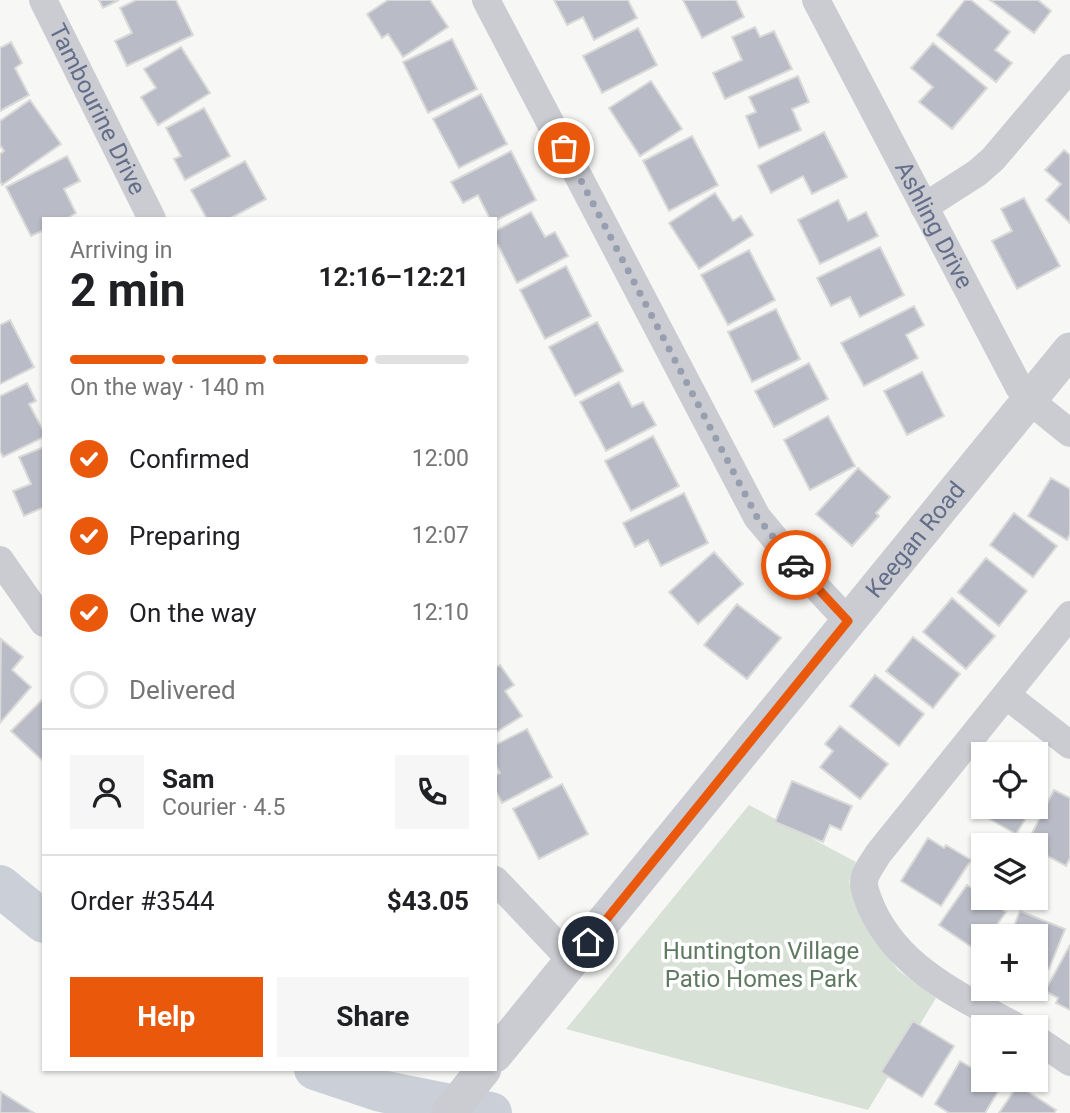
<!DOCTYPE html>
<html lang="en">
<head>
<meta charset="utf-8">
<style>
	body { margin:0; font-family:Roboto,sans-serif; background:#f6f6f6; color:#202124; height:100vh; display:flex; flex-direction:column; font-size:26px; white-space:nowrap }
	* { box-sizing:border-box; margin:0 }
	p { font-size:23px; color:#757577 }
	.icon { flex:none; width:38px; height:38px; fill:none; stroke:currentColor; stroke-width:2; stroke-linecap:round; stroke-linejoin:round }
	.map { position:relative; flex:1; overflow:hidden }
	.sheet { position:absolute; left:42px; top:217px; width:455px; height:854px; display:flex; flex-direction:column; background:#fff; border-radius:0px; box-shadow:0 2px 5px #0004 }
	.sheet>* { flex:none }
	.controls { position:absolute; left:971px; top:742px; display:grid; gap:14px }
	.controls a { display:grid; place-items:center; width:77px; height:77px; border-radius:0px; background:#fff; box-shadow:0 2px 5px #0004; font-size:35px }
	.pin { position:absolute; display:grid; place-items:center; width:60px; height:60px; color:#fff; margin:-30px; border:4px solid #fff; border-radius:50%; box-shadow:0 2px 7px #0007 }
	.courier { position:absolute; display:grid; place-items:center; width:70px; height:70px; margin:-35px; border:5px solid #ea580c; border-radius:50%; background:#fff; color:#222; box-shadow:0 2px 9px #0007 }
	.headline em { font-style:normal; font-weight:700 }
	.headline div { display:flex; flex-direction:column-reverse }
	.headline { display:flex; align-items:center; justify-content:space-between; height:119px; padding:0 28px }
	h1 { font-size:46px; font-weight:700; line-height:52px }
	.bar { display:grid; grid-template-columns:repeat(4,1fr); gap:10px 7px; align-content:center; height:84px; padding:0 28px }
	.bar i { height:9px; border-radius:5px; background:#e0e0e0 }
	.bar .selected { background:#ea580c }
	.bar p { grid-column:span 4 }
	.line { display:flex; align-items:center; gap:18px; padding:0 28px; border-top:2px solid #e0e0e0 }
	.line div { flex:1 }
	.round { display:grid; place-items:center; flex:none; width:74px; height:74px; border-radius:0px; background:#f6f6f6 }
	ol { padding:0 28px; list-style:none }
	li { display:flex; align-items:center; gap:21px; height:77px }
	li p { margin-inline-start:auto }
	li .icon { padding:7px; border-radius:50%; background:#ea580c; color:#fff; stroke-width:4 }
	li:last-child { color:#757577 }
	li i { width:38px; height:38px; border:4px solid #e0e0e0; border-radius:50% }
	.button { display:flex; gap:14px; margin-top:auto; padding:14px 28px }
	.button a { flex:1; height:80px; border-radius:0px; background:#ea580c; color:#fff; font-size:28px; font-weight:700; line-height:80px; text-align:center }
	.button a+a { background:#f6f6f6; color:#202124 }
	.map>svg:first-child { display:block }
	.green { fill:#d7e1d6 }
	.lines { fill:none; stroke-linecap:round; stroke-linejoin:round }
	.river { stroke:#cbd0d8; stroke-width:42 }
	.building { fill:#b9bcc6; stroke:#d9dad8; stroke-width:2 }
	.minor { stroke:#caccd1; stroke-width:28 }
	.tertiary { stroke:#caccd1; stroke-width:35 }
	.done { stroke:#979eaf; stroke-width:7; stroke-dasharray:0 12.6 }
	.route { stroke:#ea580c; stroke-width:9 }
	.labels { text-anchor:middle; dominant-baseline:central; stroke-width:7; stroke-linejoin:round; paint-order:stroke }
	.street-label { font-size:24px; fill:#646e8a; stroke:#fff }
	.park-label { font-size:24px; fill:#607a62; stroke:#fff }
</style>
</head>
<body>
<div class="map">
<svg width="1070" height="1113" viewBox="0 0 1070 1113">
	<rect width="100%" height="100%" fill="#f7f8f5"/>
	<!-- green -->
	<path class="green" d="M749 805 856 862 849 882 864 923 898 970 936 998 868 1110 566 1029Z"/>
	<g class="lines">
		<!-- river -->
		<path class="river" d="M0 886 44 922
			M315 1069 381 1091 491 1113"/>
	</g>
	<!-- building -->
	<path class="building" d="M99 0H119L103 8Z
		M136 0H176L193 35 127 66 115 41 132 33 120 8Z
		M388 0H430L448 27 403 57 388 34 382 38 367 14Z
		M554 0H628L637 18 594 40 583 17 567 25Z
		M683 0H736L744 17 702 38Z
		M965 0H971L1010 32 995 50 1012 63 996 82 937 35Z
		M990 0H1038L1051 11 1034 33Z
		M755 27 760 37 774 31 792 69 725 99 713 73 742 60 732 37Z
		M638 28 657 65 602 93 583 56Z
		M452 39 477 89 428 113 403 62Z
		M11 42 22 63 15 68 29 95 0 111V48Z
		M933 43 987 88 952 129 919 102 933 87 911 68Z
		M181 47 210 93 158 125 141 97 156 88 144 69Z
		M798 76 809 102 792 109 801 130 759 148 746 116 756 112 749 97Z
		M651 81 682 129 640 156 609 108Z
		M481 94 507 144 459 168 433 119Z
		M30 100 61 144 2 185 0 181V154L4 151 0 145V121Z
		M204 108 230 156 185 180 174 159 181 156 166 128Z
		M824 132 847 177 812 194 803 176 771 193 758 166Z
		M692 136 718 185 669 211 643 161Z
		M1064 150 1070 155V223L1046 200 1061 184 1045 170Z
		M511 151 536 200 495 221V219H490L478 195 463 203 451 182Z
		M67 156 80 181 64 189 76 213 66 219H44V230L31 236 6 187Z
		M245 161 266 199 229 219H207L191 190Z
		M715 193 733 221 741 216 753 235 699 269 669 223Z
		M1024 198 1060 266 1017 289 992 241 1012 231 1001 209Z
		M838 200 848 221 866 212 878 236 820 264 798 220Z
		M531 212 545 237 555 232 568 256 517 283 498 245 495 247V231Z
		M880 247 904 295 860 317 850 297 831 306 817 278Z
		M749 250 775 300 728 325 701 275Z
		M566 266 591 316 545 339 520 290Z
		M914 306 924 325 906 335 918 358 864 386 841 343Z
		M776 309 800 359 752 382 728 332Z
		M10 320 34 367 0 384V325Z
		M597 322 623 371 575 396 549 347Z
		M809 363 828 399 774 427 755 391Z
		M922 372 944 416 907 435 884 391Z
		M619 382 632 407 643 402 656 425 606 451 580 402Z
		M27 383 36 401 29 404 44 432V437L3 457 0 451V396Z
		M828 416 855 466 810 490 784 440Z
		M653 436 679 486 631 511 605 461Z
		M44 447V507L24 516 13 491 31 484 19 457Z
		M858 468 890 497 876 513 879 516 852 546 816 514Z
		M1051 478 1070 489V534L1067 540 1028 516Z
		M684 493 708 543 661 566 648 540 635 547 623 523Z
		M1014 513 1057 546 1033 577 990 545Z
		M714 552 743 584 698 624 669 592Z
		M986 558 1027 591 999 626 958 592Z
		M952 598 995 636 966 669 923 632Z
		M737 604 781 638 747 679 704 645Z
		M913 637 960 674 933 708 886 671Z
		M1 639 23 657 12 670 31 687 0 723Z
		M500 665 514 685 505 691 522 716 495 733V668Z
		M875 675 924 714 899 746 850 706Z
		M44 698V762L11 731Z
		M840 726 888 764 860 799 820 767 833 751 825 744Z
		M527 729 552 777 502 803 495 789V775L500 773 495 763V745Z
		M792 781 852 806 841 830 830 825 823 842 775 822Z
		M1036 782 1044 787 1036 801Z
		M562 784 588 834 539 859 513 809Z
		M1054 790 1070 798V858L1066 866 1036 850V845H1026Z
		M984 801V807H1033L1016 834 977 812Z
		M928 838 944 848 946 845 971 860 941 906 901 881Z
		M967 885 1006 912 989 936H984V945L979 952 939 925Z
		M1020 911 1065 929 1049 969 1036 964V936H1010Z
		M1070 945V1010L1056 1003 1058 998 1045 991Z
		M913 1021 954 1046 922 1097 881 1072Z
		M960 1061 984 1075V1080H992L1002 1085 985 1113H949L935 1104Z
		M1018 1085 1056 1110 1054 1113H999Z
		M1 1092 34 1113H0Z"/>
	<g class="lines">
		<!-- minor -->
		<g class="minor">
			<path id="s1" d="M43 0 152 219"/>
			<path d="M486 0 757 517 806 576 848 621"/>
			<path id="s2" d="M816 0 1019 387 1029 400 1070 433"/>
			<path d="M924 207 977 173 993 159 1070 68"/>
			<path d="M0 560 44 623"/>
			<path d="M1006 695 1070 745"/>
			<path d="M495 880 572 961"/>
			<path d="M1017 1027C962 997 900 970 872 909 869 901 864 892 864 883 864 873 873 863 878 854L1070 615"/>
			<path d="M1036 1039 1070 1062"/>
		</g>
		<!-- tertiary -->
		<g class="tertiary">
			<path id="s3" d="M495 1055 1070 350"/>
			<path d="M449 1113 484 1069"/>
		</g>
	</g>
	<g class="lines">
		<!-- done -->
		<path class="done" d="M564 148 757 517 796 565"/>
		<!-- route -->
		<path class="route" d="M588 942 848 621 796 565"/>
	</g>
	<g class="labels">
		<!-- street labels -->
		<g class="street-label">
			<text stroke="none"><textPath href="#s1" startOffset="122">Tambourine Drive</textPath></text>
			<text stroke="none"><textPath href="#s2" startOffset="254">Ashling Drive</textPath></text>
			<text stroke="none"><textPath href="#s3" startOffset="665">Keegan Road</textPath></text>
		</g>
		<!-- park labels -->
		<g class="park-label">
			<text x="761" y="951">Huntington Village<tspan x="761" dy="28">Patio Homes Park</tspan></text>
		</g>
	</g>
</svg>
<div class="controls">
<a><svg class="icon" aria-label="locate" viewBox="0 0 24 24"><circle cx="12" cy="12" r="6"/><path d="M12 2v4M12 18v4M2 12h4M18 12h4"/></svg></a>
<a><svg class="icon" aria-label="layers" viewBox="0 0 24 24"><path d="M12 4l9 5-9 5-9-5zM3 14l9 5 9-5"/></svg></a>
<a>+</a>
<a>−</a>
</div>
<div class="pin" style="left:564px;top:148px;background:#ea580c"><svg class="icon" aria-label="bag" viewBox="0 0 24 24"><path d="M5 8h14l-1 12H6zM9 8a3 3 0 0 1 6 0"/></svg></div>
<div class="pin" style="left:588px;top:942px;background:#1f2937"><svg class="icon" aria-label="home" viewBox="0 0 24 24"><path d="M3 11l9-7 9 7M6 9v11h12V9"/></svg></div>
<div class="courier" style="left:796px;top:565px"><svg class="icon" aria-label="car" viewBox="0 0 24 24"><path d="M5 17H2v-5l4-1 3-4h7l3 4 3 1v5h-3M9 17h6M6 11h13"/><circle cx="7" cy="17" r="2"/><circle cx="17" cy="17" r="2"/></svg></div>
<section class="sheet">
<div class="headline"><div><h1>2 min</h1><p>Arriving in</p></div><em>12:16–12:21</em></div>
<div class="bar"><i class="selected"></i><i class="selected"></i><i class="selected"></i><i></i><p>On the way · 140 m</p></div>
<ol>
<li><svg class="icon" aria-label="check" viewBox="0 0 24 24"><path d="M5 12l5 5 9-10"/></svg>Confirmed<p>12:00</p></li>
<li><svg class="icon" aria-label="check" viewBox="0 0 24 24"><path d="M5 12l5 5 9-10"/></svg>Preparing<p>12:07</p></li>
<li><svg class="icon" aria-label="check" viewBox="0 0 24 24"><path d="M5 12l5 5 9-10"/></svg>On the way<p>12:10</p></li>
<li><i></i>Delivered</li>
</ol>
<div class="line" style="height:126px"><a class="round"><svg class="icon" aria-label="person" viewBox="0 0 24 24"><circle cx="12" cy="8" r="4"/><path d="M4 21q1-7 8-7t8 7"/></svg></a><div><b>Sam</b><p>Courier · 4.5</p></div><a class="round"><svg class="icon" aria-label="phone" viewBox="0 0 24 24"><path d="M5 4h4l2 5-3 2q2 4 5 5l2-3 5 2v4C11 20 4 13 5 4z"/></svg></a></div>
<div class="line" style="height:91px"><div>Order #3544</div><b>$43.05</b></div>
<div class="button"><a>Help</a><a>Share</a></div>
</section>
</div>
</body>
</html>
